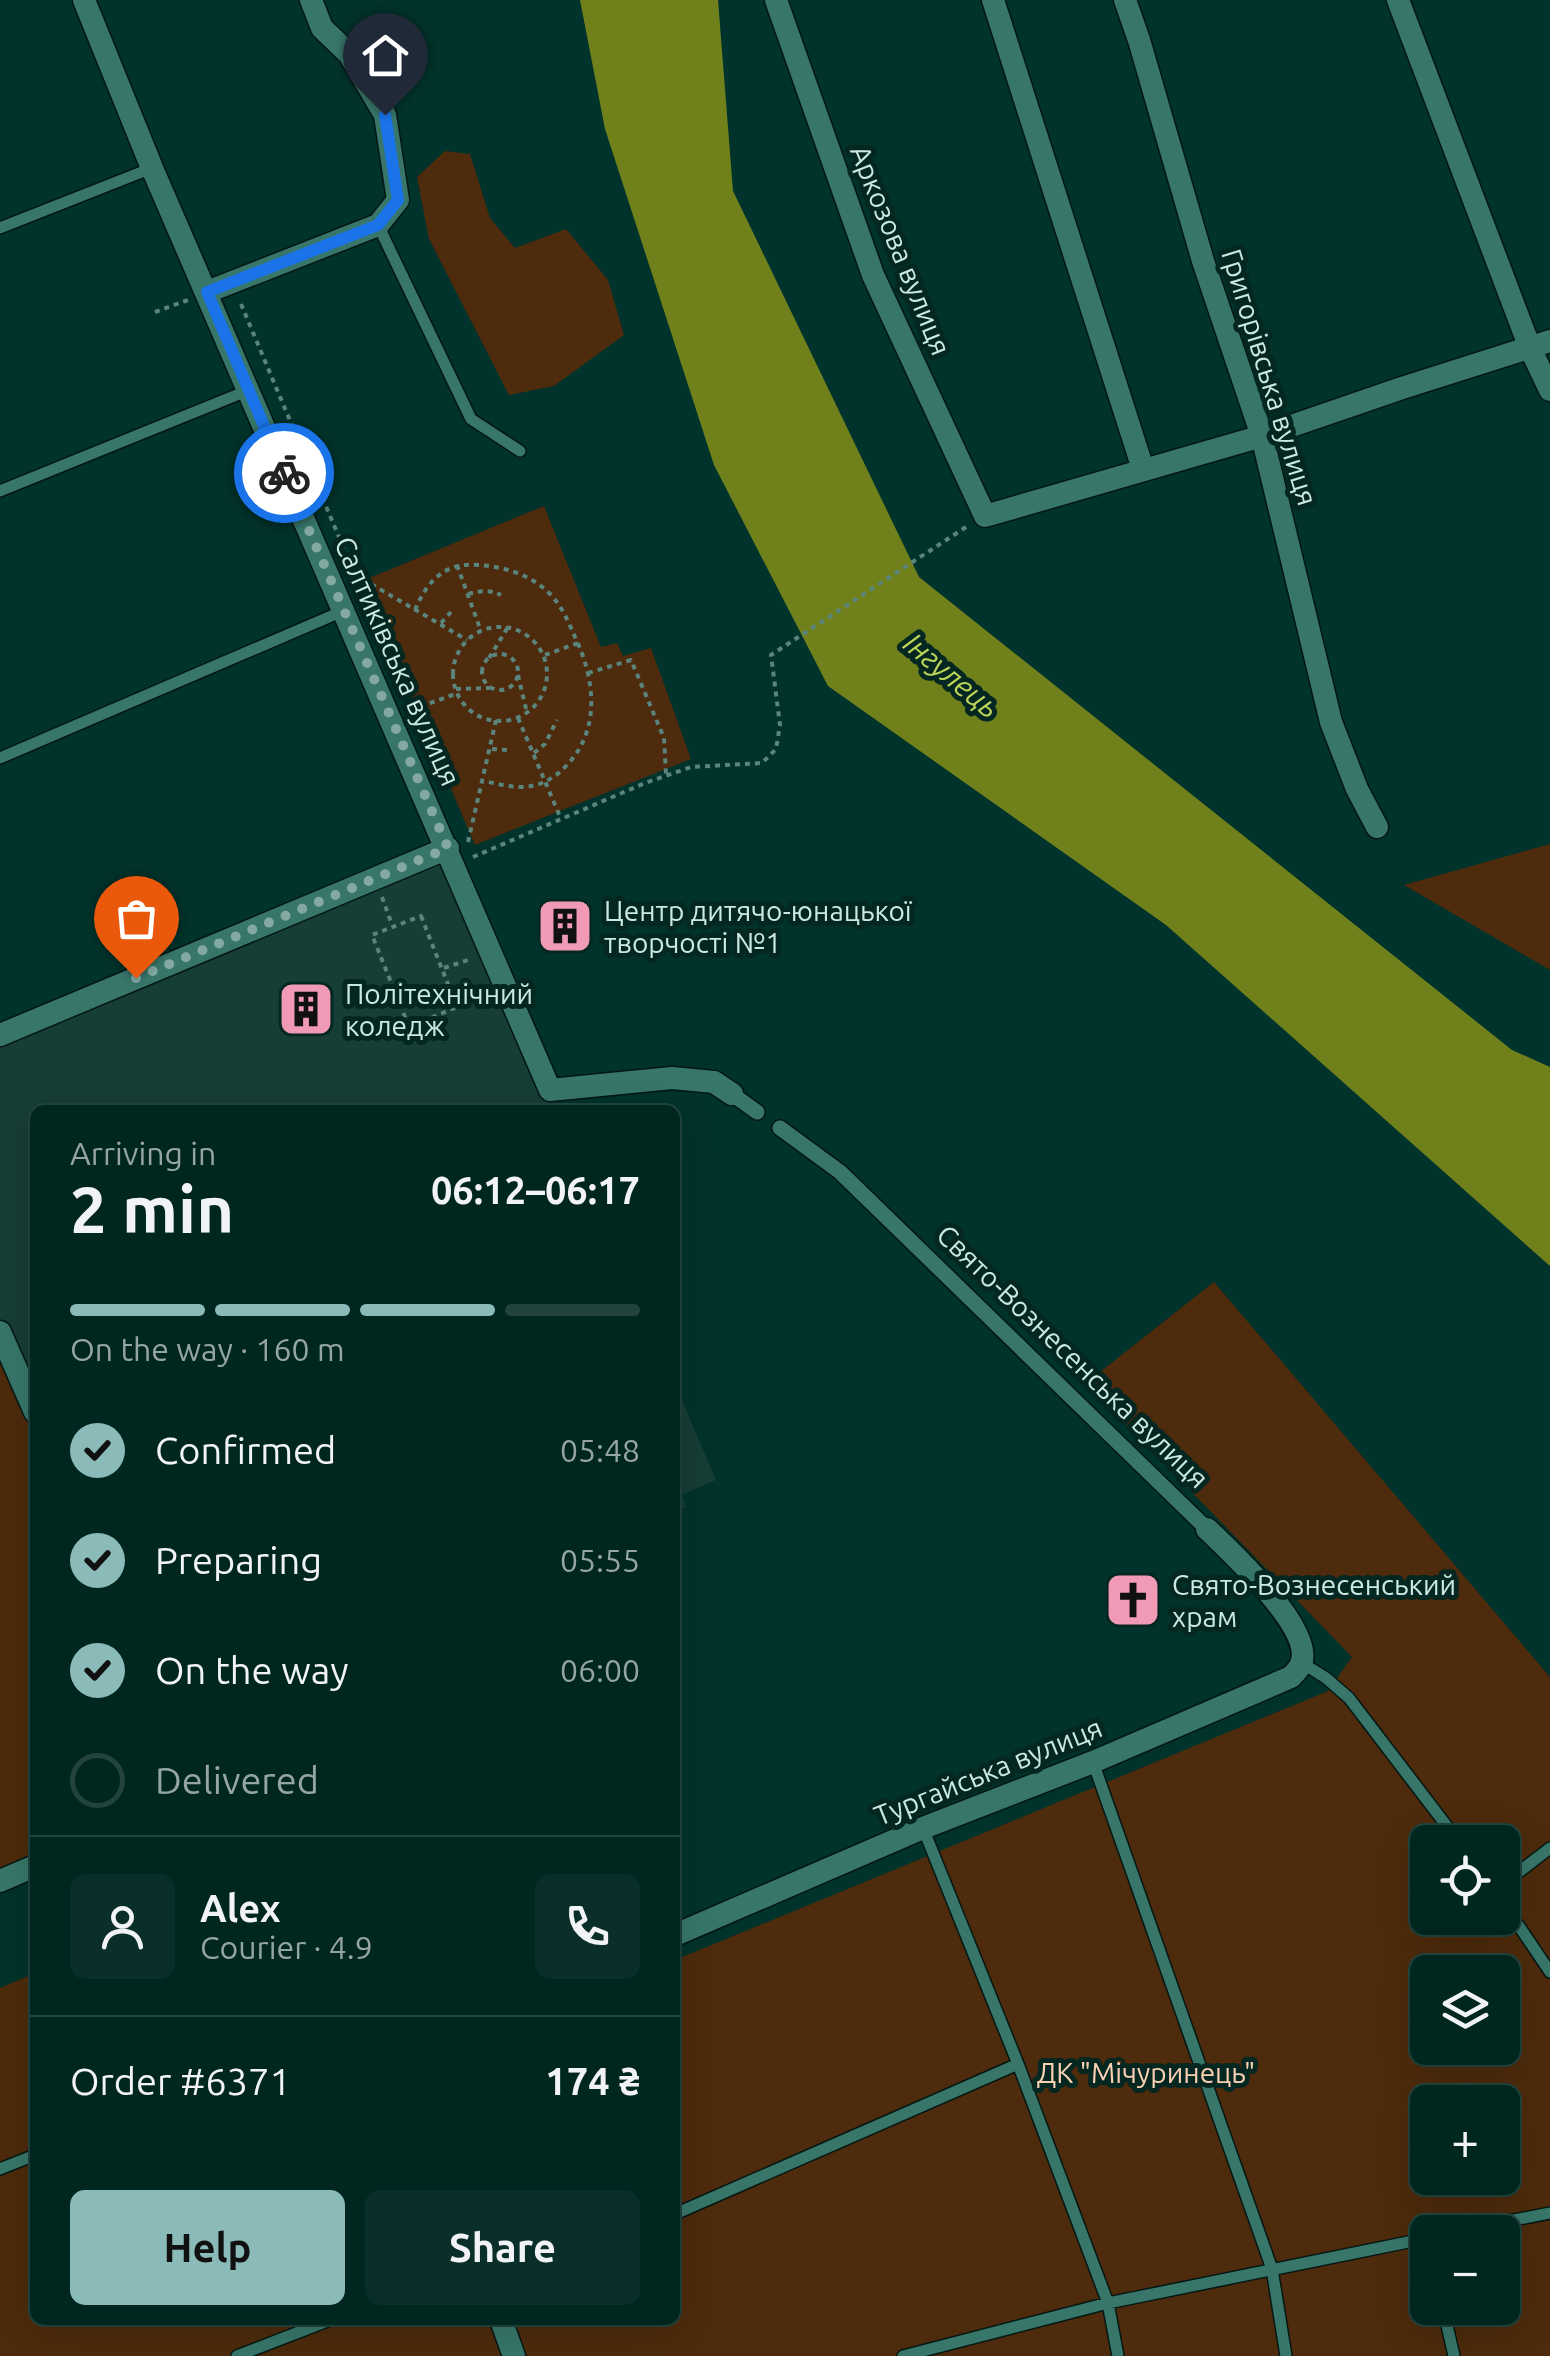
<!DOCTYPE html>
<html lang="en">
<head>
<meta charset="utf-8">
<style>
	body { margin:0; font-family:Ubuntu,sans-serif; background:#0a2e29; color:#f1f3f6; height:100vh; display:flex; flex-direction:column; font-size:38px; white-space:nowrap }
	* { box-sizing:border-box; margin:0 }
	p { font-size:32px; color:#95a5a5 }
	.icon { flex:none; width:55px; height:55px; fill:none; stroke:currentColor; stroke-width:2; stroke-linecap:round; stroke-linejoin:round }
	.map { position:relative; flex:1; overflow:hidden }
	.drawer { position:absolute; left:30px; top:1105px; width:650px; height:1220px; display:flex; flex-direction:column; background:#002620; border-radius:15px; box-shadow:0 10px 40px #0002,0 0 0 2px #22433e }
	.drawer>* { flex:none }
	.fabs { position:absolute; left:1410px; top:1825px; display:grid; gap:20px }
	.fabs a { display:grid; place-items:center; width:110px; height:110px; border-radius:15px; background:#002620; box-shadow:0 10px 40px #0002,0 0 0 2px #22433e; font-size:50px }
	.pin { position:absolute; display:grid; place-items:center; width:85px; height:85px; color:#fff; margin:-102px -42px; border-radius:50% 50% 50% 0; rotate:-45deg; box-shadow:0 0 10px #0007 }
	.pin .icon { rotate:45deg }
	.courier { position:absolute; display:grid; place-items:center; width:100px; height:100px; margin:-50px; border:8px solid #1a73e8; border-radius:50%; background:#fff; color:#222; box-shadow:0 2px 12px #0007 }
	.overview em { font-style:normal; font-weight:700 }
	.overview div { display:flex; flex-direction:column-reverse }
	.overview { display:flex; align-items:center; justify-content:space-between; height:170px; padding:0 40px }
	h1 { font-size:65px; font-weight:700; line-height:75px }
	.bar { display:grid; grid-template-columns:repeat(4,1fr); gap:15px 10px; align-content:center; height:120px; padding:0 40px }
	.bar i { height:12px; border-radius:8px; background:#22433e }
	.bar .selected { background:#8bbbb9 }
	.bar p { grid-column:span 4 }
	.line { display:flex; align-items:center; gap:25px; padding:0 40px; border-top:2px solid #22433e }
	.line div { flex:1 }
	.round { display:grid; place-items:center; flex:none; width:105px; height:105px; border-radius:15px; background:#0a2e29 }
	ol { padding:0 40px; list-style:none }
	li { display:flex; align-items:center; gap:30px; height:110px }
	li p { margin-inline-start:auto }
	li .icon { padding:10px; border-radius:50%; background:#8bbbb9; color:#111; stroke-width:4 }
	li:last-child { color:#95a5a5 }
	li i { width:55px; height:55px; border:5px solid #22433e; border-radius:50% }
	.button { display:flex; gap:20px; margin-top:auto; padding:20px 40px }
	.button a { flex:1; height:115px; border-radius:15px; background:#8bbbb9; color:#111; font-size:40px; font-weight:700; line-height:115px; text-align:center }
	.button a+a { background:#0a2e29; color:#f1f3f6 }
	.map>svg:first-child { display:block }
	.built { fill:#163d36 }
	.green { fill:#4d2b0c; fill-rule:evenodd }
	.water { fill:#70811c }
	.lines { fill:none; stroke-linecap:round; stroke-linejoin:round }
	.service-casing { stroke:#041713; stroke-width:14 }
	.pedestrian-casing { stroke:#041713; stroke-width:18 }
	.minor-casing { stroke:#041713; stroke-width:25 }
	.path { stroke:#5a847c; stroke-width:4; stroke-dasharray:5 5; stroke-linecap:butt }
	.service { stroke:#38766a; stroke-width:11 }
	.pedestrian { stroke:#38766a; stroke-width:15 }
	.minor { stroke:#38766a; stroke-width:22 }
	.done { stroke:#84a9a2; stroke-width:10; stroke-dasharray:0 18 }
	.route { stroke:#1a73e8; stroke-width:12 }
	.labels { text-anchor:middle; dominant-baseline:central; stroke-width:10; stroke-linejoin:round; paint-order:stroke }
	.street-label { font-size:28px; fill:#cbe9e2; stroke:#052721 }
	.poi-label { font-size:28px; fill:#cbe9e2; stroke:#052721; text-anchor:start }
	.park-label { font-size:28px; fill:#f9d1b2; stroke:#052721 }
	.water-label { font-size:30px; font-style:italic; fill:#bcd457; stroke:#052721 }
</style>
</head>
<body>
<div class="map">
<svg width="1550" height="2356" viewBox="0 0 1550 2356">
	<rect width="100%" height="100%" fill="#00332b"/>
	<!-- built -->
	<path class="built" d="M448 848 559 1110H35V1412L0 1332V1035Z
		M675 1384 716 1480 681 1495 686 1507 675 1512Z"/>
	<!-- green -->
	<path class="green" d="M445 151 470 154 490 218 515 248 566 229 608 280 624 335 554 386 509 395 429 239 417 177Z
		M544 506 601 647 617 643 623 656 651 648 691 759 475 845 362 581Z
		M1550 844V970L1404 885Z
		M1214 1282 1550 1677V2356H0V1988L35 1973V2320H675V1960L1328 1691 1352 1657 1086 1383ZM1428 1842H1502V1918H1428ZM1428 1972H1502V2048H1428ZM1428 2102H1502V2178H1428ZM1428 2232H1502V2308H1428Z
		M0 1332 35 1412V1866L0 1881Z"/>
	<!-- water -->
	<path class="water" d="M580 0H718L733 191 919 577 1512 1050 1550 1067V1266L1166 925 828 686 714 465 605 129Z"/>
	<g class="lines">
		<!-- service casing -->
		<g class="service-casing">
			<path id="service" d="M378 225 471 419 520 451
				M0 228 152 168
				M0 491 249 390
				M0 758 343 611
				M1302 1663 1326 1678 1349 1698 1459 1842
				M1093 1762 1272 2269 1286 2356
				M923 1828 1018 2064 1108 2303 1118 2356
				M1502 1885 1550 1848
				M1502 1901 1550 1972
				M0 2169 35 2155
				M675 2214 1018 2064
				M1452 2232 1550 2213
				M1443 2308 1454 2356
				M237 2356 330 2320
				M903 2356 1108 2303 1428 2238"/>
		</g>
		<!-- pedestrian casing -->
		<g class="pedestrian-casing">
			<path id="pedestrian" d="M732 1094 757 1112
				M780 1128 840 1172 1207 1529"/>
		</g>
		<!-- minor casing -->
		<g class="minor-casing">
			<path id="minor" d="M84 0 152 168 550 1090 672 1078 714 1082 732 1094
				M776 0 873 275 985 516 1262 436 1402 388 1550 341
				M993 0 1143 469
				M1125 0 1139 40 1203 261 1262 436 1331 722 1357 789 1377 827
				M1398 0 1530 348 1550 390
				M207 292 378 225 398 200 385 115 349 54 322 28 311 0
				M0 1035 448 848
				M0 1332 35 1412
				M0 1881 35 1866
				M675 1935 923 1828 1093 1762 1291 1677C1295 1673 1299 1669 1301 1664 1315 1630 1231 1552 1207 1529
				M501 2320 514 2356"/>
		</g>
		<!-- path -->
		<path class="path" d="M241 304 394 668
			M155 312 188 300
			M457 565 481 631
			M354 574 467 640
			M468 594C480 591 489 589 501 595
			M415 610C427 581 445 562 478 565 502 566 529 574 548 592 561 604 568 621 575 637 595 679 601 729 567 765 554 779 539 787 520 787 508 787 495 783 483 781
			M441 623 451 612
			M453 674a47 47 0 1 1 94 0a47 47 0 1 1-94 0Z
			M482 672a18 18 0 1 1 36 0a18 18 0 1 1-36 0Z
			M545 655 578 643
			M489 658 508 627
			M588 673 631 660 664 738 666 774
			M518 675 527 713
			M456 689 490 688
			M411 710 458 693
			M518 718 561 819
			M492 749 507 750
			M534 753 545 744 557 720
			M468 842 496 720
			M473 857 645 783 691 767 762 763 776 749 780 725 771 655 966 527
			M382 897 392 925
			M421 916 457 1007 409 1027 372 935Z
			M444 968 468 960"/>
		<!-- service -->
		<use href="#service" class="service"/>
		<!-- pedestrian -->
		<use href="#pedestrian" class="pedestrian"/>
		<!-- minor -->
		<use href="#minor" class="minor"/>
	</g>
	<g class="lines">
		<!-- done -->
		<path class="done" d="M136 978 448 848 284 473"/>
		<!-- route -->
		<path class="route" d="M284 473 207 292 378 225 398 200 385 115"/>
	</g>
	<!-- icons -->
	<defs>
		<g id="building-square" transform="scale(2.875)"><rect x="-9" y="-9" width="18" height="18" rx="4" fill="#f09ab6" stroke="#052721"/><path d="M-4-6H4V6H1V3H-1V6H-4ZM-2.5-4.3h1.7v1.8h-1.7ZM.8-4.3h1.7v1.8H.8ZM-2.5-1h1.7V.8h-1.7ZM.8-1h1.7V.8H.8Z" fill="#111"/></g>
		<g id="church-square" transform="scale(2.875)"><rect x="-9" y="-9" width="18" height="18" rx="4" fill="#f09ab6" stroke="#052721"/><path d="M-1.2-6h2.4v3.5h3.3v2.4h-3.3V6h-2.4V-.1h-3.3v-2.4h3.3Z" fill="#111"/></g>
	</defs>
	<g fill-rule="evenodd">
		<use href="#building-square" x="565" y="926"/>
		<use href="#building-square" x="306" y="1009"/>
		<use href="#church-square" x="1133" y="1600"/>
	</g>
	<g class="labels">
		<!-- street labels -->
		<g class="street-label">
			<text transform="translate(901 250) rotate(68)">Аркозова вулиця</text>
			<text transform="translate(1270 377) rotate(73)">Григорівська вулиця</text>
			<text transform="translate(398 661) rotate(66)">Салтиківська вулиця</text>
			<text transform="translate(1073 1356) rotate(44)">Свято-Вознесенська вулиця</text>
			<text transform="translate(988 1771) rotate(-22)">Тургайська вулиця</text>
		</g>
		<!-- poi labels -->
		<g class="poi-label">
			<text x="604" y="910">Центр дитячо-юнацької<tspan x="604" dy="32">творчості №1</tspan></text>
			<text x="345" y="993">Політехнічний<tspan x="345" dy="32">коледж</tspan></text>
			<text x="1172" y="1584">Свято-Вознесенський<tspan x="1172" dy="32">храм</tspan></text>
		</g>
		<!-- park labels -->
		<g class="park-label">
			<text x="1146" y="2072">ДК "Мічуринець"</text>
		</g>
		<!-- water labels -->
		<g class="water-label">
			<text transform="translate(952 675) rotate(40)">Інгулець</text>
		</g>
	</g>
</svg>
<div class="fabs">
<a><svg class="icon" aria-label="locate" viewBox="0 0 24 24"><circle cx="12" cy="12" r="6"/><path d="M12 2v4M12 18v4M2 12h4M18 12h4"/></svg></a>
<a><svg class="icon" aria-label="layers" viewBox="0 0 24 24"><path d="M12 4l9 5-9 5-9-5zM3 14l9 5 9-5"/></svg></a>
<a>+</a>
<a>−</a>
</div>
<div class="pin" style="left:136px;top:978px;background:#ea580c"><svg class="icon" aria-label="bag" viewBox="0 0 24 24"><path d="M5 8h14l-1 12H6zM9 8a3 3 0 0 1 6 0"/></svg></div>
<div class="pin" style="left:385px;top:115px;background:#1f2937"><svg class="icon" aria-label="home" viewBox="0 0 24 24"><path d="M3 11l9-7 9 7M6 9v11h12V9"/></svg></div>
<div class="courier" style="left:284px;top:473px"><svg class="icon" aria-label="bike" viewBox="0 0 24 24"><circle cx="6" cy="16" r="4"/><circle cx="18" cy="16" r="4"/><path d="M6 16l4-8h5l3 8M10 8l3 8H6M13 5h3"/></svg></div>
<section class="drawer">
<div class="overview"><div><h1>2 min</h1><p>Arriving in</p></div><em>06:12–06:17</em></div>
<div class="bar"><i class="selected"></i><i class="selected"></i><i class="selected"></i><i></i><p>On the way · 160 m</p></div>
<ol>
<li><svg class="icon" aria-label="check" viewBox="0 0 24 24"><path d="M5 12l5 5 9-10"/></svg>Confirmed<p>05:48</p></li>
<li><svg class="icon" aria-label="check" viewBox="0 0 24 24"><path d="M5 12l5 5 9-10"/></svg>Preparing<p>05:55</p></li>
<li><svg class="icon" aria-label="check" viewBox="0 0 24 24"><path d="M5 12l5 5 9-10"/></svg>On the way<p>06:00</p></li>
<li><i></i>Delivered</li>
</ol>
<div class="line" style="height:180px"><a class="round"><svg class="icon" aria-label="person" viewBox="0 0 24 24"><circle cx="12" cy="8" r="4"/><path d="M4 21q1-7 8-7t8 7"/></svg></a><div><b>Alex</b><p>Courier · 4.9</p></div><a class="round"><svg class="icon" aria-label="phone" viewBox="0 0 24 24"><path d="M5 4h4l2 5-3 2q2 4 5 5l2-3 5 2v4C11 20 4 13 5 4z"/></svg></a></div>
<div class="line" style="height:130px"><div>Order #6371</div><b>174 ₴</b></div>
<div class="button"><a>Help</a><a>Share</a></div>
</section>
</div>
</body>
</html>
